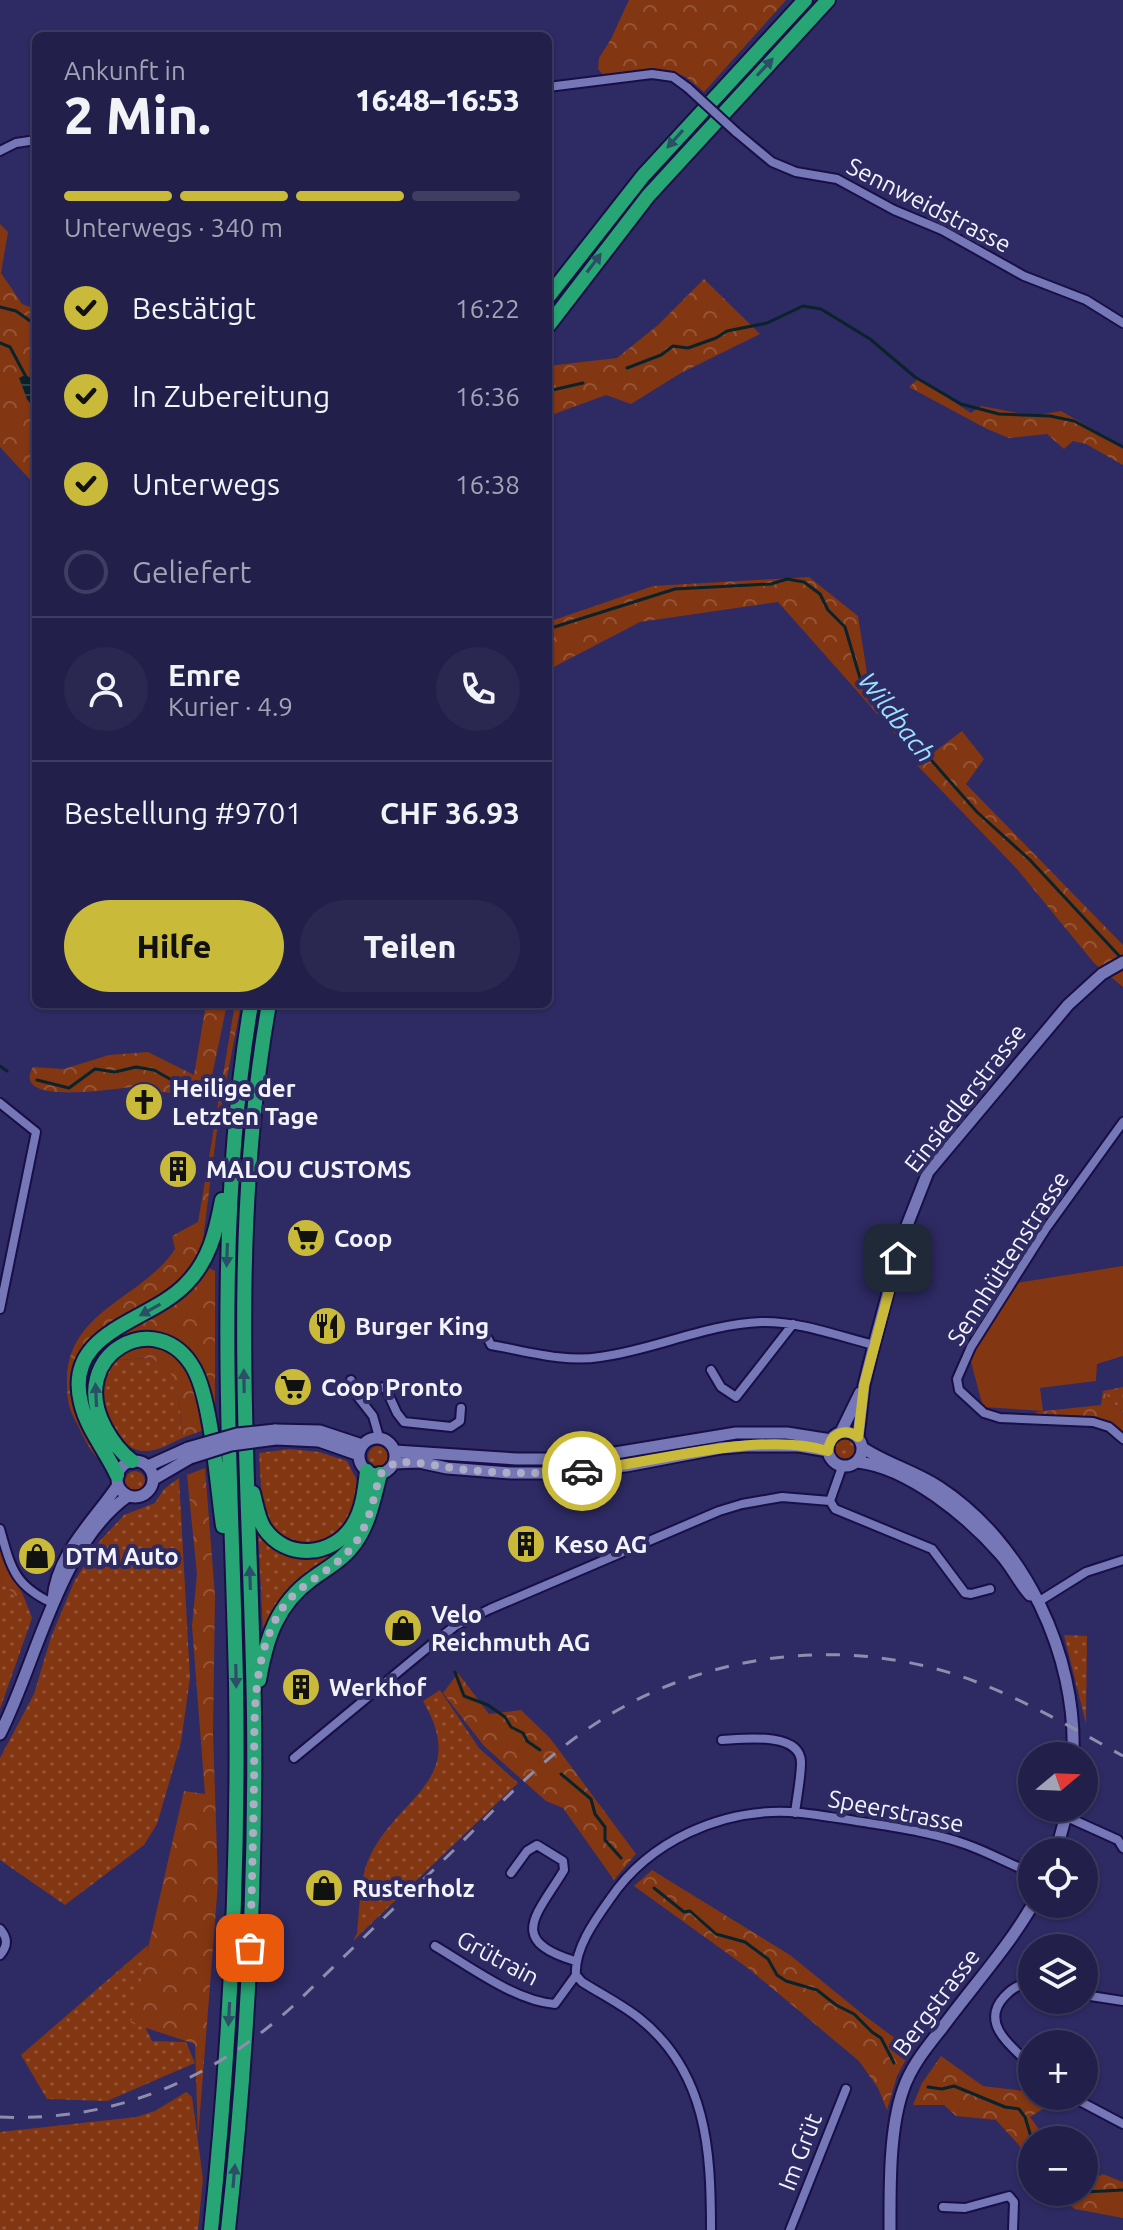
<!DOCTYPE html>
<html lang="de">
<head>
<meta charset="utf-8">
<style>
	body { margin:0; font-family:Ubuntu,sans-serif; background:#2a2851; color:#f1f3f6; height:100vh; display:flex; flex-direction:column; font-size:30px; white-space:nowrap }
	* { box-sizing:border-box; margin:0 }
	p { font-size:26px; color:#a2a3b5 }
	.icon { flex:none; width:44px; height:44px; fill:none; stroke:currentColor; stroke-width:2; stroke-linecap:round; stroke-linejoin:round }
	.map { position:relative; flex:1; overflow:hidden }
	.drawer { position:absolute; left:32px; top:32px; width:520px; height:976px; display:flex; flex-direction:column; background:#22204a; border-radius:12px; box-shadow:0 2px 6px #0004,0 0 0 2px #3f3e62 }
	.drawer>* { flex:none }
	.needle { width:52px; rotate:71deg }
	.tools { position:absolute; left:1018px; top:1742px; display:grid; gap:16px }
	.tools a { display:grid; place-items:center; width:80px; height:80px; border-radius:50%; background:#22204a; box-shadow:0 2px 6px #0004,0 0 0 2px #3f3e62; font-size:40px }
	.pin { position:absolute; display:grid; place-items:center; width:68px; height:68px; color:#fff; margin:-34px; border-radius:16px; box-shadow:0 4px 12px #0006 }
	.courier { position:absolute; display:grid; place-items:center; width:80px; height:80px; margin:-40px; border:6px solid #caba3a; border-radius:50%; background:#fff; color:#222; box-shadow:0 2px 10px #0007 }
	.overview em { font-style:normal; font-weight:800 }
	.overview div { display:flex; flex-direction:column-reverse }
	.overview { display:flex; align-items:center; justify-content:space-between; height:136px; padding:0 32px }
	h1 { font-size:52px; font-weight:800; line-height:60px }
	.bar { display:grid; grid-template-columns:repeat(4,1fr); gap:12px 8px; align-content:center; height:96px; padding:0 32px }
	.bar i { height:10px; border-radius:6px; background:#3f3e62 }
	.bar .on { background:#caba3a }
	.bar p { grid-column:span 4 }
	.line { display:flex; align-items:center; gap:20px; padding:0 32px; border-top:2px solid #3f3e62 }
	.line div { flex:1 }
	.round { display:grid; place-items:center; flex:none; width:84px; height:84px; border-radius:42px; background:#2a2851 }
	ol { padding:0 32px; list-style:none }
	li { display:flex; align-items:center; gap:24px; height:88px }
	li p { margin-inline-start:auto }
	li .icon { padding:8px; border-radius:50%; background:#caba3a; color:#111; stroke-width:4 }
	li:last-child { color:#a2a3b5 }
	li i { width:44px; height:44px; border:4px solid #3f3e62; border-radius:50% }
	.cta { display:flex; gap:16px; margin-top:auto; padding:16px 32px }
	.cta a { flex:1; height:92px; border-radius:48px; background:#caba3a; color:#111; font-size:32px; font-weight:800; line-height:92px; text-align:center }
	.cta a+a { background:#2a2851; color:#f1f3f6 }
	.map>svg:first-child { display:block }
	.grass { fill:url(#grass-dots) }
	.forest { fill:url(#forest-crowns) }
	.garden { fill:#833612 }
	.water { fill:url(#water-rules) }
	.lines { fill:none; stroke-linecap:round; stroke-linejoin:round }
	.stream { stroke:#0a232b; stroke-width:3 }
	.minor-casing { stroke:#180f46; stroke-width:12 }
	.secondary-casing { stroke:#180f46; stroke-width:15 }
	.motorway-casing { stroke:#180f46; stroke-width:18 }
	.minor { stroke:#7577b7; stroke-width:8 }
	.secondary { stroke:#7577b7; stroke-width:11 }
	.motorway { stroke:#27a575; stroke-width:14 }
	.rail { stroke:#8f8dae; stroke-width:3; stroke-dasharray:14 14; stroke-linecap:butt }
	.minor-bridge-casing { stroke:#180f46; stroke-width:12; stroke-linecap:butt }
	.secondary-bridge-casing { stroke:#180f46; stroke-width:15; stroke-linecap:butt }
	.minor-bridge { stroke:#7577b7; stroke-width:8 }
	.secondary-bridge { stroke:#7577b7; stroke-width:11 }
	.oneway { fill:#2c4f68 }
	.done { stroke:#aeadc6; stroke-width:8; stroke-dasharray:0 14.4 }
	.route { stroke:#caba3a; stroke-width:10 }
	.labels { text-anchor:middle; dominant-baseline:central; stroke-width:8; stroke-linejoin:round; paint-order:stroke }
	.street-label { font-size:24px; fill:#f3f3fb; stroke:#2e2a63 }
	.poi-label { font-size:24px; font-weight:bold; fill:#f3f3fb; stroke:#2e2a63; text-anchor:start }
	.water-label { font-size:26px; font-style:italic; fill:#9ae1fb; stroke:#2e2a63 }
</style>
</head>
<body>
<div class="map">
<svg width="1123" height="2230" viewBox="0 0 1123 2230">
	<defs>
		<pattern id="grass-dots" width="8" height="8" patternUnits="userSpaceOnUse" patternTransform="scale(2)"><rect width="8" height="8" fill="#833612"/><path d="M2 2h.1M6 6h.1" fill="none" stroke="#955435" stroke-width="1.8" stroke-linecap="round"/></pattern>
		<pattern id="forest-crowns" width="20" height="18" patternUnits="userSpaceOnUse" patternTransform="scale(2)"><rect width="20" height="18" fill="#833612"/><path d="M2 6a3 3 0 1 1 6 0M12 15a3 3 0 1 1 6 0" fill="none" stroke="#955435"/></pattern>
		<pattern id="water-rules" width="6" height="5" patternUnits="userSpaceOnUse" patternTransform="scale(2)"><rect width="6" height="5" fill="#0a232b"/><path d="M0 2.5h6" fill="none" stroke="#2e434b"/></pattern>
	</defs>
	<rect width="100%" height="100%" fill="#2e2a63"/>
	<!-- grass -->
	<path class="grass" d="M152 1358 172 1373 179 1400 182 1438C171 1443 159 1451 146 1451 114 1451 94 1402 105 1376 108 1370 113 1365 117 1360Z
		M1123 1387V1413L1103 1391Z
		M835 1449a11 11 0 1 1 22 0a11 11 0 1 1-22 0Z
		M368 1456a10 10 0 1 1 20 0a10 10 0 1 1-20 0Z
		M290 1449 319 1452 347 1461 357 1481 353 1510 357 1533 263 1632 258 1528 262 1505 259 1453Z
		M125 1481a10 10 0 1 1 20 0a10 10 0 1 1-20 0Z
		M179 1478 190 1678 181 1742 157 1824 144 1845 65 1905 0 1860V1758L34 1694 51 1637 74 1582 98 1543 124 1515 155 1503 164 1489Z
		M0 1579 16 1597 23 1595 32 1618 0 1709Z
		M1064 1635 1087 1636 1086 1724Z
		M440 1690 479 1748 518 1783 353 1941 357 1933C360 1907 359 1877 371 1854 401 1795 469 1779 423 1701Z
		M148 1945 139 2015 152 2041 186 2042 195 2063 107 2101 47 2099 21 2055Z
		M186 2092 192 2097 203 2179 198 2230H0V2132L136 2117 155 2111Z"/>
	<!-- forest -->
	<path class="forest" d="M629 0H786L704 92 686 77 673 72 603 75 598 69 599 58 611 39Z
		M0 224 8 232 1 273 22 304 36 309V381L26 375 27 399 36 411V486L0 447Z
		M704 279 760 334 681 373 631 404 606 395 554 414 548 413V366L617 358 658 325Z
		M918 379 971 413 981 406 1033 416 1061 411 1123 447V465L1086 444 1073 441 1064 449 1047 434 1009 438 987 429 909 387Z
		M809 577 858 616 869 686 925 759 962 731 984 759 966 784 1123 945V987L1094 963 1017 869 917 765 920 762 778 602 640 622 548 670V622L653 586Z
		M206 1004H227L208 1095C196 1095 184 1095 171 1093 159 1092 147 1087 135 1087 120 1087 9 1108 33 1067L64 1069 109 1055 148 1052 194 1075Z
		M235 1004H241L217 1130 202 1247 189 1273 156 1300 113 1322 94 1338 74 1397 78 1416 102 1461C89 1453 83 1434 75 1420 67 1405 67 1395 67 1378 69 1310 143 1298 175 1249L172 1236 198 1222Z
		M209 1268 215 1271V1426L182 1438 179 1400 171 1373 152 1358 117 1360 99 1351C139 1313 179 1320 209 1268Z
		M1103 1391 1123 1413V1433C1102 1411 1068 1416 1040 1415L1035 1412 1101 1405Z
		M205 1468 215 1596 213 1732 218 1883 198 2138 195 2044 131 2023 184 1791 205 1794 192 1626 197 1574 187 1475Z
		M0 1545 4 1558 23 1595 16 1597 0 1579Z
		M458 1673 489 1714 521 1710 550 1738 636 1854 614 1880 563 1808 546 1801 484 1746 443 1693Z
		M652 1870 790 1955 865 2016 911 2050 897 2076 887 2110 878 2088 859 2061 749 1969 634 1886Z
		M941 2056 983 2086 1032 2092V2096H1042L1049 2105 1030 2117 1047 2140H1032V2165L1018 2144 996 2120 956 2116 944 2105H913L922 2083Z
		M1103 2174 1123 2182V2218L1075 2209 1054 2192H1084V2180L1088 2182Z"/>
	<!-- garden -->
	<path class="garden" d="M1123 1266V1356L1097 1364 1096 1381 1040 1388 1043 1411 983 1407 970 1358 1016 1283Z"/>
	<!-- water -->
	<path class="water" d="M25 375 36 381V411L27 399 19 378Z"/>
	<g class="lines">
		<!-- stream -->
		<path class="stream" d="M0 307 16 311 36 325
			M0 343 10 347 25 375
			M627 368 661 355 673 346 688 348 716 338 727 331 767 323 803 306 821 309 870 339 915 377 961 404 999 414 1050 416 1074 421 1123 447
			M548 391 583 383
			M548 629 675 589 771 584 787 579 804 582 820 594 828 610 845 627 860 678 879 701 977 812 1030 860 1123 960
			M0 1066 7 1071
			M37 1080 69 1088 95 1069 115 1072 136 1067 154 1070 170 1079 209 1087
			M455 1672 464 1696 488 1705 505 1717 511 1727 523 1733 527 1741 540 1750
			M561 1774 591 1799 595 1814 605 1827V1840L621 1858
			M654 1888 684 1912 690 1911 716 1934 745 1942 768 1959 777 1975 786 1981 817 1990 836 2005 854 2014 872 2032 881 2038 894 2063
			M928 2087 942 2089 954 2086 1005 2107 1019 2109 1025 2117 1032 2140
			M1084 2192 1123 2190"/>
		<!-- minor casing -->
		<g class="minor-casing">
			<path id="minor" d="M548 87 652 74 673 77 688 88
				M736 132 772 162 796 172 837 179 894 210 942 230 1024 276 1086 300 1123 323
				M0 151 16 143 36 140
				M0 1103 36 1132 0 1309
				M1123 1122 1045 1230 971 1347 957 1379 959 1390 984 1413 1000 1418 1093 1422 1109 1427 1123 1439
				M488 1339 491 1345C526 1351 565 1363 600 1357 654 1350 706 1324 761 1322 799 1321 838 1336 874 1345
				M711 1370 721 1387 736 1397 793 1324
				M351 1380 355 1393 373 1416 379 1437
				M355 1393 385 1387 397 1413 404 1422 451 1427 460 1421 461 1408
				M830 1501 835 1509 932 1549 965 1593 971 1594 990 1589
				M0 1529C11 1568 14 1585 52 1603
				M1038 1602 1086 1572 1123 1560
				M722 1740C742 1739 800 1731 801 1762 801 1778 797 1796 795 1813
				M294 1758 432 1644 455 1626 490 1609 719 1511 742 1504 782 1497 830 1501 842 1467
				M1067 1817 1118 1840 1123 1848
				M511 1873 527 1851 537 1845 563 1861 564 1870C537 1915 506 1940 575 1961
				M0 1929C8 1938 8 1946 0 1955
				M435 1946C469 1966 515 2001 555 2004L576 1975
				M576 1975C574 1949 595 1920 610 1899 649 1841 721 1809 790 1812 816 1814 843 1819 869 1823 901 1828 934 1833 965 1844 988 1852 1009 1864 1032 1873
				M576 1975 582 1982C601 1994 621 2004 639 2018 707 2072 711 2150 711 2230
				M1032 1983C1020 1983 1012 1988 1004 1997 979 2024 1013 2048 1032 2066
				M1084 1995 1123 2001
				M1070 2096 1123 2124
				M943 2207 965 2208 1009 2196 1014 2202 1013 2230
				M790 2230 846 2089"/>
		</g>
		<!-- secondary casing -->
		<g class="secondary-casing">
			<path id="secondary" d="M275 1430 320 1431 362 1445
				M828 1449a17 17 0 1 1 34 0a17 17 0 1 1-34 0Z
				M841 1432 860 1393
				M858 1437 864 1385 874 1345 904 1233 928 1172 1068 1005 1102 974 1123 962
				M359 1456a18 18 0 1 1 36 0a18 18 0 1 1-36 0Z
				M276 1439 319 1441 359 1455
				M863 1448C887 1464 915 1471 939 1487 1025 1543 1077 1655 1073 1756
				M395 1451 517 1459H555L603 1455 736 1433H787L831 1440
				M117 1479a18 18 0 1 1 36 0a18 18 0 1 1-36 0Z
				M858 1462C909 1468 968 1517 1001 1555 1012 1567 1019 1583 1030 1595
				M394 1463 419 1462 447 1468 511 1473H558L626 1466 721 1448 746 1446H799L828 1451
				M148 1466 188 1448
				M154 1479 190 1458
				M53 1599C57 1553 94 1521 118 1485
				M0 1734C37 1661 59 1545 128 1496
				M1056 1852 1068 1808
				M890 2230C890 2188 889 2130 903 2090 911 2066 927 2047 942 2028 972 1987 1007 1949 1033 1904"/>
		</g>
		<!-- motorway casing -->
		<g class="motorway-casing">
			<path id="motorway" d="M548 297 643 176 805 0
				M548 326 648 196 828 0
				M132 1461C120 1452 112 1441 105 1428 65 1354 158 1304 194 1369 212 1402 217 1486 223 1526
				M117 1475C106 1451 87 1429 81 1403 63 1330 149 1323 186 1284 209 1261 216 1232 222 1200
				M253 1493C256 1505 258 1518 264 1528 286 1561 333 1557 353 1525 363 1509 365 1489 367 1471
				M259 1680C266 1639 277 1604 312 1579 327 1568 344 1559 355 1543 369 1524 374 1497 380 1474
				M211 2230C230 2048 239 1865 236 1682 231 1455 213 1229 251 1004
				M228 2230C247 2058 256 1885 254 1712 250 1476 227 1238 269 1004"/>
		</g>
		<!-- minor -->
		<use href="#minor" class="minor"/>
		<!-- secondary -->
		<use href="#secondary" class="secondary"/>
		<!-- motorway -->
		<use href="#motorway" class="motorway"/>
		<!-- rail -->
		<path class="rail" d="M0 2117C112 2122 211 2081 293 2006 347 1954 400 1902 454 1850 494 1810 533 1768 579 1735 686 1657 827 1634 954 1674 1013 1693 1069 1726 1123 1756"/>
		<!-- minor-bridge casing -->
		<g class="minor-bridge-casing">
			<path id="minor-bridge" d="M688 88 736 132"/>
		</g>
		<!-- secondary-bridge casing -->
		<g class="secondary-bridge-casing">
			<path id="secondary-bridge" d="M188 1448 237 1434 275 1430
				M190 1458 231 1445 276 1439"/>
		</g>
		<!-- minor-bridge -->
		<use href="#minor-bridge" class="minor-bridge"/>
		<!-- secondary-bridge -->
		<use href="#secondary-bridge" class="secondary-bridge"/>
	</g>
	<!-- one-way arrows -->
	<defs><path id="oneway-solid" d="M-6-.8H1V-3.2L6.5 0L1 3.2V.8H-6Z" transform="scale(2)"/></defs>
	<g class="oneway">
		<use href="#oneway-solid" transform="translate(765 67) rotate(-47)"/>
		<use href="#oneway-solid" transform="translate(675 139) rotate(132)"/>
		<use href="#oneway-solid" transform="translate(594 263) rotate(-53)"/>
		<use href="#oneway-solid" transform="translate(227 1255) rotate(92)"/>
		<use href="#oneway-solid" transform="translate(150 1310) rotate(151)"/>
		<use href="#oneway-solid" transform="translate(244 1381) rotate(-91)"/>
		<use href="#oneway-solid" transform="translate(96 1395) rotate(-93)"/>
		<use href="#oneway-solid" transform="translate(250 1578) rotate(-92)"/>
		<use href="#oneway-solid" transform="translate(236 1676) rotate(89)"/>
		<use href="#oneway-solid" transform="translate(229 2014) rotate(93)"/>
		<use href="#oneway-solid" transform="translate(234 2176) rotate(-85)"/>
	</g>
	<g class="lines">
		<!-- done -->
		<path class="done" d="M250 1948C252 1893 253 1839 254 1784 255 1728 250 1667 277 1617 293 1586 325 1576 348 1552 368 1531 373 1501 380 1474L390 1468 394 1463C420 1460 443 1468 469 1470 506 1474 545 1474 582 1471"/>
		<!-- route -->
		<path class="route" d="M582 1471C652 1463 762 1430 828 1451 830 1434 844 1427 858 1437L864 1385 898 1258"/>
	</g>
	<!-- icons -->
	<defs>
		<g id="church-disc" transform="scale(2)"><circle r="9.5" fill="#caba3a" stroke="#2e2a63"/><path d="M-1.2-6h2.4v3.5h3.3v2.4h-3.3V6h-2.4V-.1h-3.3v-2.4h3.3Z" fill="#111"/></g>
		<g id="building-disc" transform="scale(2)"><circle r="9.5" fill="#caba3a" stroke="#2e2a63"/><path d="M-4-6H4V6H1V3H-1V6H-4ZM-2.5-4.3h1.7v1.8h-1.7ZM.8-4.3h1.7v1.8H.8ZM-2.5-1h1.7V.8h-1.7ZM.8-1h1.7V.8H.8Z" fill="#111"/></g>
		<g id="supermarket-disc" transform="scale(2)"><circle r="9.5" fill="#caba3a" stroke="#2e2a63"/><path d="M-6-5.5h2.5l.6 2H6L4.5 2H-2.5L-4.4-4H-6ZM-1.5 3.2a1.3 1.3 0 1 0 .1 0ZM3 3.2a1.3 1.3 0 1 0 .1 0Z" fill="#111"/></g>
		<g id="restaurant-disc" transform="scale(2)"><circle r="9.5" fill="#caba3a" stroke="#2e2a63"/><path d="M-5-6h1v4h1v-4h1v4h1v-4h1v5L-1.5 .5V6h-2V.5L-5-1ZM5-6V6H3V1.5H1.5Q1.5-4 5-6Z" fill="#111"/></g>
		<g id="shop-disc" transform="scale(2)"><circle r="9.5" fill="#caba3a" stroke="#2e2a63"/><path d="M-5-2.5h2.3a2.7 3.5 0 0 1 5.4 0H5L5.5 6h-11ZM-1.5-2.5h3a1.5 2.3 0 0 0-3 0Z" fill="#111"/></g>
	</defs>
	<g fill-rule="evenodd">
		<use href="#church-disc" x="144" y="1102"/>
		<use href="#building-disc" x="178" y="1169"/>
		<use href="#supermarket-disc" x="306" y="1238"/>
		<use href="#restaurant-disc" x="327" y="1326"/>
		<use href="#supermarket-disc" x="293" y="1387"/>
		<use href="#building-disc" x="526" y="1544"/>
		<use href="#shop-disc" x="37" y="1556"/>
		<use href="#shop-disc" x="403" y="1628"/>
		<use href="#building-disc" x="301" y="1687"/>
		<use href="#shop-disc" x="324" y="1888"/>
	</g>
	<g class="labels">
		<!-- street labels -->
		<g class="street-label">
			<text transform="translate(929 205) rotate(27)">Sennweidstrasse</text>
			<text transform="translate(965 1098) rotate(-52)">Einsiedlerstrasse</text>
			<text transform="translate(1008 1258) rotate(-57)">Sennhüttenstrasse</text>
			<text transform="translate(896 1811) rotate(11)">Speerstrasse</text>
			<text transform="translate(498 1958) rotate(28)">Grütrain</text>
			<text transform="translate(936 2002) rotate(-53)">Bergstrasse</text>
			<text transform="translate(800 2152) rotate(-69)">Im Grüt</text>
		</g>
		<!-- poi labels -->
		<g class="poi-label">
			<text x="172" y="1088">Heilige der<tspan x="172" dy="28">Letzten Tage</tspan></text>
			<text x="206" y="1169">MALOU CUSTOMS</text>
			<text x="334" y="1238">Coop</text>
			<text x="355" y="1326">Burger King</text>
			<text x="321" y="1387">Coop Pronto</text>
			<text x="554" y="1544">Keso AG</text>
			<text x="65" y="1556">DTM Auto</text>
			<text x="431" y="1614">Velo<tspan x="431" dy="28">Reichmuth AG</tspan></text>
			<text x="329" y="1687">Werkhof</text>
			<text x="352" y="1888">Rusterholz</text>
		</g>
		<!-- water labels -->
		<g class="water-label">
			<text transform="translate(897 717) rotate(52)">Wildbach</text>
		</g>
	</g>
</svg>
<div class="tools">
<a><svg class="needle" viewBox="-14 -14 28 28"><path d="M0-13l5 13h-10z" fill="#e53935"/><path d="M0 13l5-13h-10z" fill="#a2a3b5"/></svg></a>
<a><svg class="icon" aria-label="locate" viewBox="0 0 24 24"><circle cx="12" cy="12" r="6"/><path d="M12 2v4M12 18v4M2 12h4M18 12h4"/></svg></a>
<a><svg class="icon" aria-label="layers" viewBox="0 0 24 24"><path d="M12 4l9 5-9 5-9-5zM3 14l9 5 9-5"/></svg></a>
<a>+</a>
<a>−</a>
</div>
<div class="pin" style="left:250px;top:1948px;background:#ea580c"><svg class="icon" aria-label="bag" viewBox="0 0 24 24"><path d="M5 8h14l-1 12H6zM9 8a3 3 0 0 1 6 0"/></svg></div>
<div class="pin" style="left:898px;top:1258px;background:#1f2937"><svg class="icon" aria-label="home" viewBox="0 0 24 24"><path d="M3 11l9-7 9 7M6 9v11h12V9"/></svg></div>
<div class="courier" style="left:582px;top:1471px"><svg class="icon" aria-label="car" viewBox="0 0 24 24"><path d="M5 17H2v-5l4-1 3-4h7l3 4 3 1v5h-3M9 17h6M6 11h13"/><circle cx="7" cy="17" r="2"/><circle cx="17" cy="17" r="2"/></svg></div>
<section class="drawer">
<div class="overview"><div><h1>2 Min.</h1><p>Ankunft in</p></div><em>16:48–16:53</em></div>
<div class="bar"><i class="on"></i><i class="on"></i><i class="on"></i><i></i><p>Unterwegs · 340 m</p></div>
<ol>
<li><svg class="icon" aria-label="check" viewBox="0 0 24 24"><path d="M5 12l5 5 9-10"/></svg>Bestätigt<p>16:22</p></li>
<li><svg class="icon" aria-label="check" viewBox="0 0 24 24"><path d="M5 12l5 5 9-10"/></svg>In Zubereitung<p>16:36</p></li>
<li><svg class="icon" aria-label="check" viewBox="0 0 24 24"><path d="M5 12l5 5 9-10"/></svg>Unterwegs<p>16:38</p></li>
<li><i></i>Geliefert</li>
</ol>
<div class="line" style="height:144px"><a class="round"><svg class="icon" aria-label="person" viewBox="0 0 24 24"><circle cx="12" cy="8" r="4"/><path d="M4 21q1-7 8-7t8 7"/></svg></a><div><b>Emre</b><p>Kurier · 4.9</p></div><a class="round"><svg class="icon" aria-label="phone" viewBox="0 0 24 24"><path d="M5 4h4l2 5-3 2q2 4 5 5l2-3 5 2v4C11 20 4 13 5 4z"/></svg></a></div>
<div class="line" style="height:104px"><div>Bestellung #9701</div><b>CHF 36.93</b></div>
<div class="cta"><a>Hilfe</a><a>Teilen</a></div>
</section>
</div>
</body>
</html>
